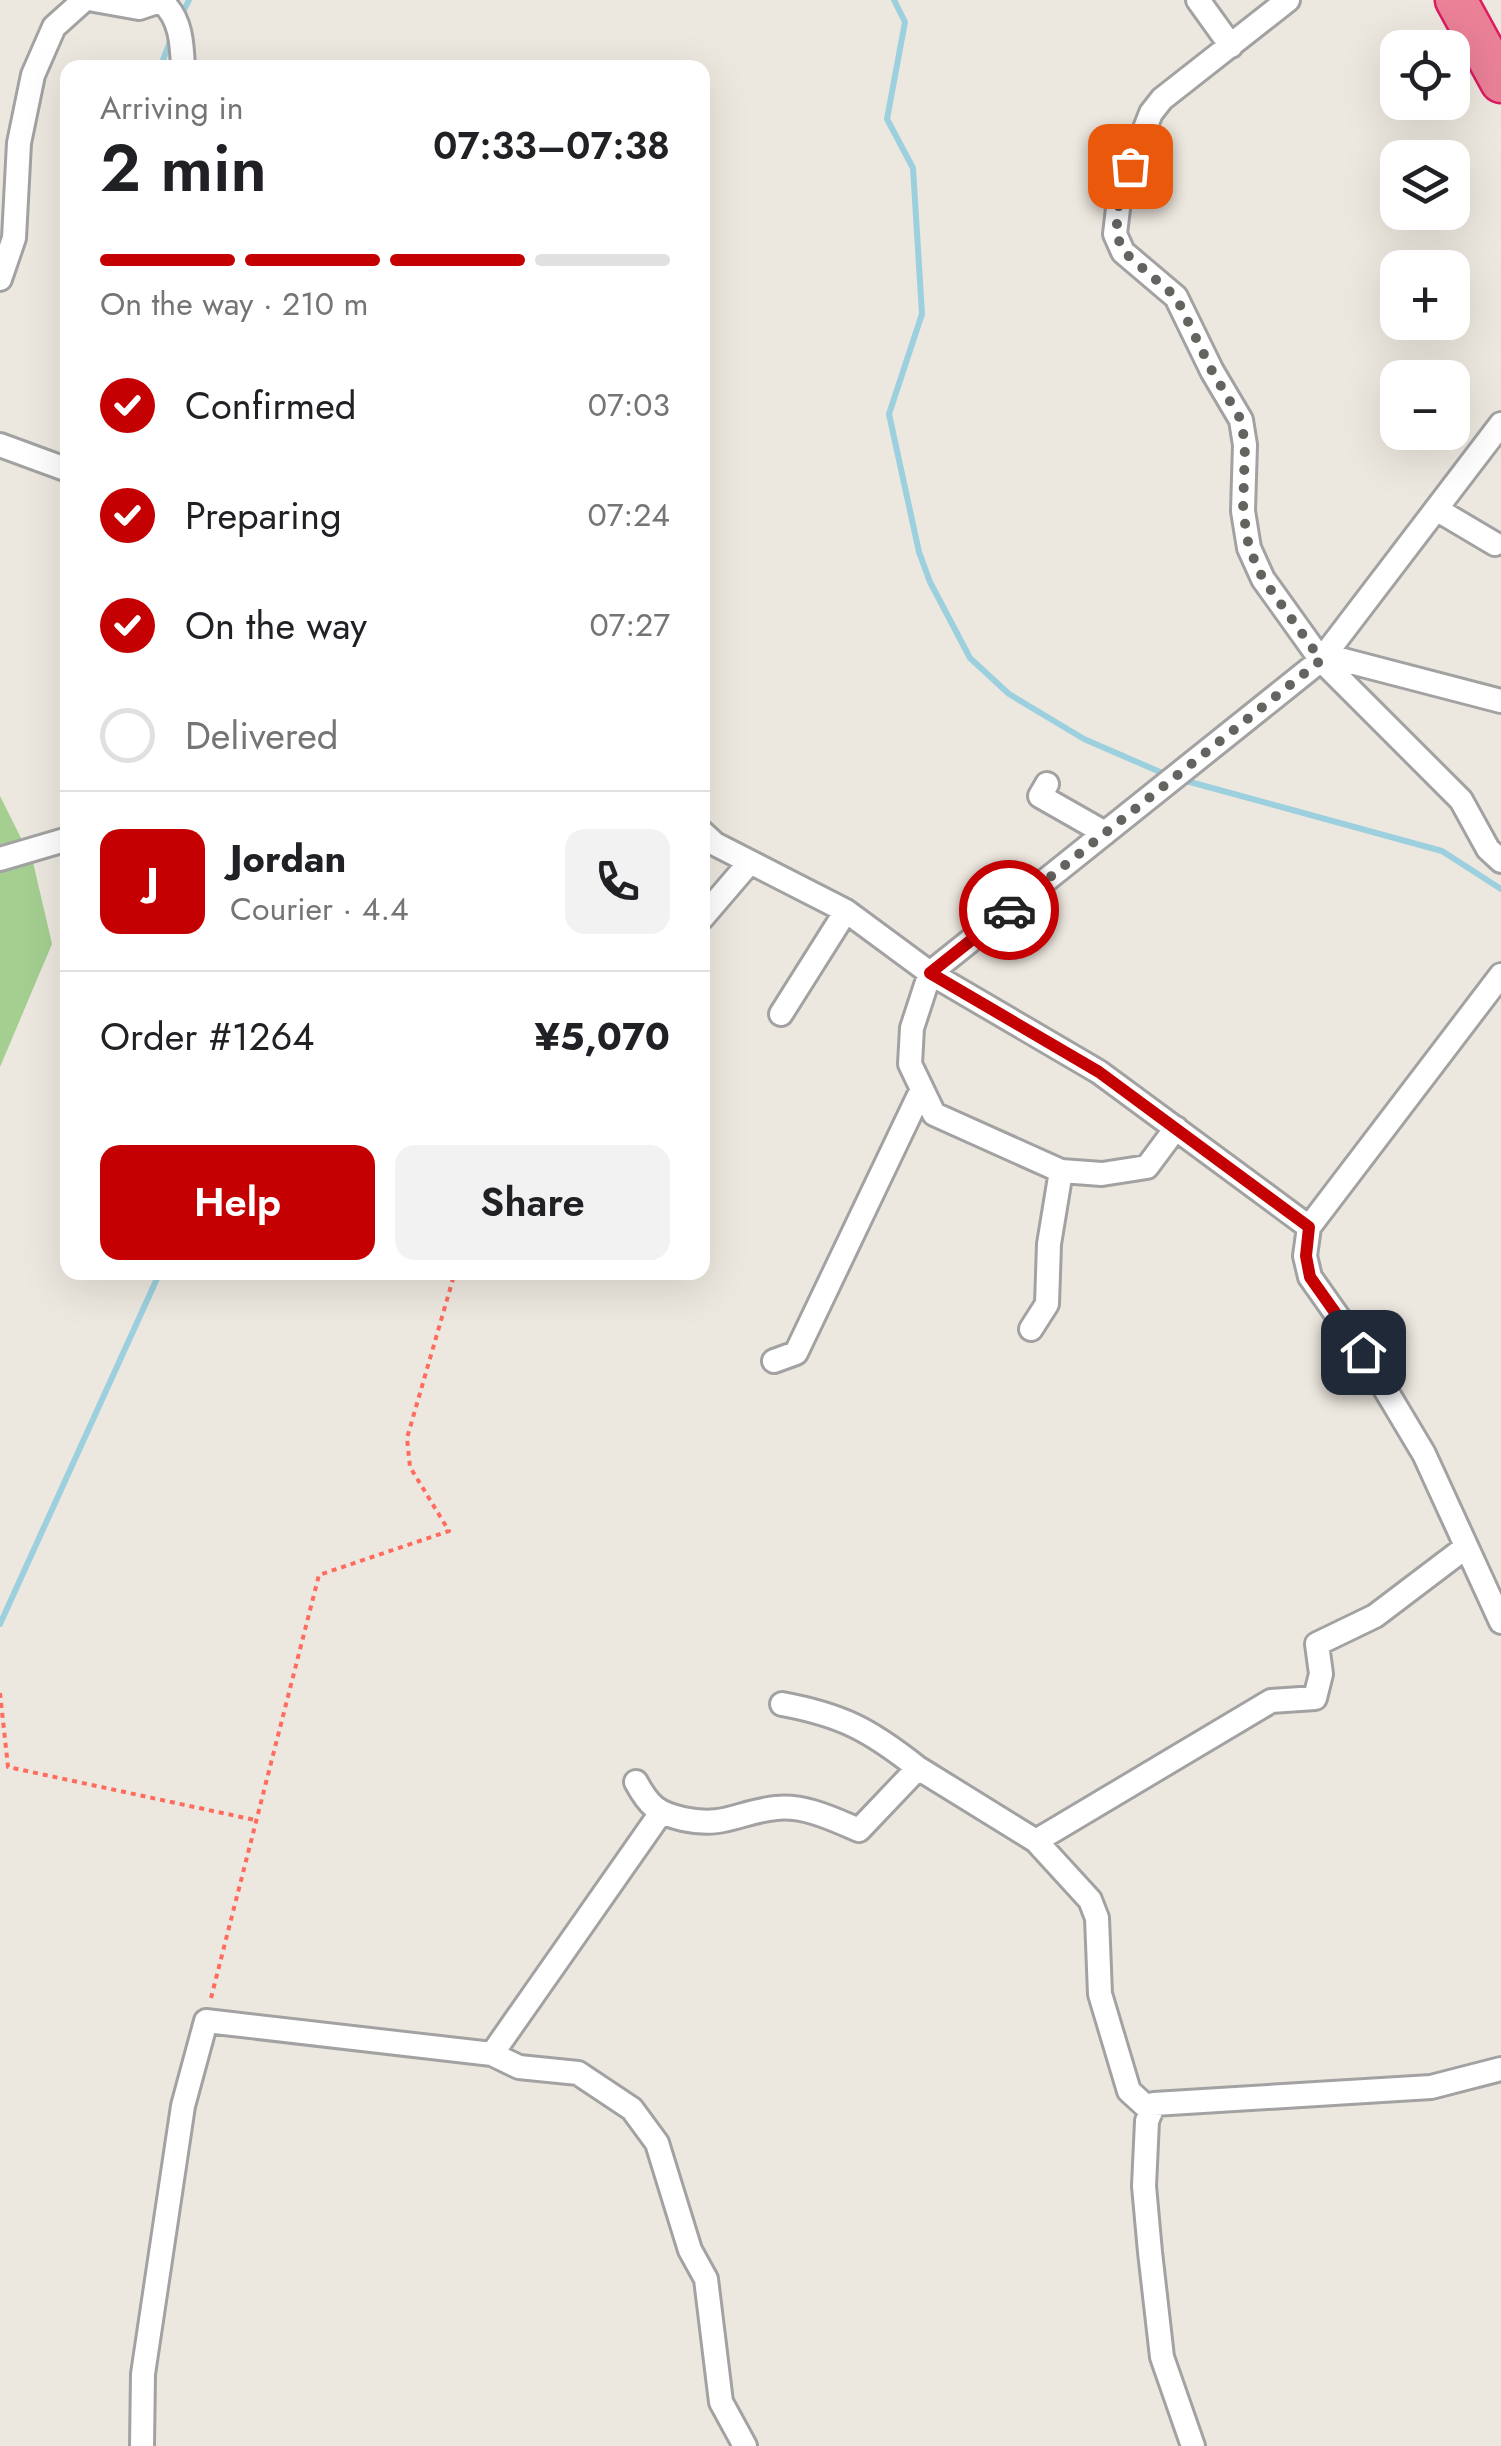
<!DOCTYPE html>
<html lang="en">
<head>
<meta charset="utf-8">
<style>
	body { margin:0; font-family:Jost,sans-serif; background:#f2f2f2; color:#202124; height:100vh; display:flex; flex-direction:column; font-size:38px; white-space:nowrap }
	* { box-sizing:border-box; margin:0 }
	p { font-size:32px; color:#757577 }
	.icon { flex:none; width:55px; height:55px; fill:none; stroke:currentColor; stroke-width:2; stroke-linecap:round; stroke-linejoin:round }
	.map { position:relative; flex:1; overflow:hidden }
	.drawer { position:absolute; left:60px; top:60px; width:650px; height:1220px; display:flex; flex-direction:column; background:#fff; border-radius:20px; box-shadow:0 10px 40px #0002 }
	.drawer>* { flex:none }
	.controls { position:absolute; left:1380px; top:30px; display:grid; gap:20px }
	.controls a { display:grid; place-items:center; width:90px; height:90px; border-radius:20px; background:#fff; box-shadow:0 10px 40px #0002; font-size:50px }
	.pin { position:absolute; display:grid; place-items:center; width:85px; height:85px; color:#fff; margin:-42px; border-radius:20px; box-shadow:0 5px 15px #0006 }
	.courier { position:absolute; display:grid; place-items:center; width:100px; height:100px; margin:-50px; border:8px solid #c50003; border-radius:50%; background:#fff; color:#222; box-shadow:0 2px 12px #0007 }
	.headline em { font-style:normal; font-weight:600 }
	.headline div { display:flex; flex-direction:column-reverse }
	.headline { display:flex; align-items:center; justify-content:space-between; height:170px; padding:0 40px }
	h1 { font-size:65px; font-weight:600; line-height:75px }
	.bar { display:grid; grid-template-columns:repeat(4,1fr); gap:15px 10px; align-content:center; height:120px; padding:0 40px }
	.bar i { height:12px; border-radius:8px; background:#e0e0e0 }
	.bar .current { background:#c50003 }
	.bar p { grid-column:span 4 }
	.line { display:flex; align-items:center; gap:25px; padding:0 40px; border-top:2px solid #e0e0e0 }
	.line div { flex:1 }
	.round { display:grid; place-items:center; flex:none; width:105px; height:105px; border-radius:20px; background:#f2f2f2 }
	ol { padding:0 40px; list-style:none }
	li { display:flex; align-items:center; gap:30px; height:110px }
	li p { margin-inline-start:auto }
	li .icon { padding:10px; border-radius:50%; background:#c50003; color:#fff; stroke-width:4 }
	li:last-child { color:#757577 }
	li i { width:55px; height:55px; border:5px solid #e0e0e0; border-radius:50% }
	.primary-button { display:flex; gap:20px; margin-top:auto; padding:20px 40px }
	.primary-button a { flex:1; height:115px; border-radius:20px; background:#c50003; color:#fff; font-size:40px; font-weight:600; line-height:115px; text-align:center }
	.primary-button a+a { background:#f2f2f2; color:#202124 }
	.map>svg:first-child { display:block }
	.forest { fill:#a4cf91 }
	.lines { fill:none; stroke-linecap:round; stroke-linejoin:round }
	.stream { stroke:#9dd0de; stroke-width:6 }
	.street-casing { stroke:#a2a2a2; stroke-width:28 }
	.highway-casing { stroke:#dc1b60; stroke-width:45 }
	.path { stroke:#ff6c5e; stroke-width:4; stroke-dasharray:5 5; stroke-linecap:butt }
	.street { stroke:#fff; stroke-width:22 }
	.highway { stroke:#ea8197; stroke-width:40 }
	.done { stroke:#646360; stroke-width:10; stroke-dasharray:0 18 }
	.route { stroke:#c50003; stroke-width:12 }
</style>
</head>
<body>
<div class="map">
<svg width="1501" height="2446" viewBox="0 0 1501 2446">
	<rect width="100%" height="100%" fill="#ede8df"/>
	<!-- forest -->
	<path class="forest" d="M0 796 33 862 52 944 0 1067Z"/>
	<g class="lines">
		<!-- stream -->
		<path class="stream" d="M894 0 905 22 887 119 913 168 922 314 889 414 919 552 930 582 970 658 1009 694 1084 739 1167 775
			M181 16 189 0
			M160 68 172 36
			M1179 779 1442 851 1501 889
			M0 1624 160 1272"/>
		<!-- street casing -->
		<g class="street-casing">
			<path id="street" d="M94 0 139 8 163 0
				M1198 0 1231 46
				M1288 0 1162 99 1151 113 1120 192 1115 234 1123 252 1176 297 1212 371 1241 420 1245 445 1243 511 1249 548 1263 579 1321 660 1461 800 1488 849 1501 861
				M162 2C181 18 182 44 183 68
				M0 279 14 238 19 143 33 75 54 27 84 0
				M0 445 68 470
				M1436 509 1495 544
				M1324 655 1501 701
				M1047 784 1040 796 1105 833
				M702 832 715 844 846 911 930 973 1099 1072 1309 1227
				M0 859 68 839
				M702 918 750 862
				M1501 975 1309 1227 1305 1256 1310 1277 1363 1352 1424 1454 1501 1622
				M781 1014 846 911
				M1176 1128 1147 1167 1102 1174 1061 1171 934 1114 910 1064 912 1028 930 973 1321 660 1501 424
				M1031 1329 1047 1304 1049 1244 1061 1171
				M774 1361 796 1353 922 1089
				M782 1704C842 1715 870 1730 918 1768
				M636 1782C649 1806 657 1813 683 1819 725 1828 738 1812 776 1808 805 1805 833 1819 859 1830L918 1768 1036 1841
				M492 2054 519 2067 578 2073 632 2109 657 2143 690 2250 706 2279 721 2402 745 2446
				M1151 2111 1129 2091 1100 1994 1097 1918 1090 1900 1036 1841 1271 1701 1315 1698 1321 1674 1317 1644 1375 1616 1466 1547
				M142 2446 143 2374 183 2106 206 2021 492 2054 660 1814
				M1193 2446 1162 2357 1150 2252 1144 2186 1147 2121 1154 2104 1431 2087 1501 2069"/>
		</g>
		<!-- highway casing -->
		<g class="highway-casing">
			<path id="highway" d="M1456 0 1501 82"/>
		</g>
		<!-- path -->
		<path class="path" d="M0 1693 8 1767 255 1820
			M211 1998 319 1575 449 1531 410 1467 407 1438 455 1272"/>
		<!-- street -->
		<use href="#street" class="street"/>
		<!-- highway -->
		<use href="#highway" class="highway"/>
	</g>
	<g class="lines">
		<!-- done -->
		<path class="done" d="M1009 910 1321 660 1263 579 1249 548 1243 511 1245 445 1241 420 1212 371 1176 297 1124 252 1116 234 1120 192 1130 166"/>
		<!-- route -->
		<path class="route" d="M1009 910 930 973 1099 1072 1309 1227 1306 1256 1310 1277 1363 1352"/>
	</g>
</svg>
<div class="controls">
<a><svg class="icon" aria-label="locate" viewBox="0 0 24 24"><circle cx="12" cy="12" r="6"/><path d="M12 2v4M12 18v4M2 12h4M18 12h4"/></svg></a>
<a><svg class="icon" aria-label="layers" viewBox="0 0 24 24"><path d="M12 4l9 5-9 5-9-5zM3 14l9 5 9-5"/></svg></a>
<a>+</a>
<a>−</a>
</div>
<div class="pin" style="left:1130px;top:166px;background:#ea580c"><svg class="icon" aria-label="bag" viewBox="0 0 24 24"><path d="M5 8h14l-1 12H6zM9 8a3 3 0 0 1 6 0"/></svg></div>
<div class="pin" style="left:1363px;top:1352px;background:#1f2937"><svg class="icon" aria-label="home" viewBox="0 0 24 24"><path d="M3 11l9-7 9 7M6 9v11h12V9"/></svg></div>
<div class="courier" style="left:1009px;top:910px"><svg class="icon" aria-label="car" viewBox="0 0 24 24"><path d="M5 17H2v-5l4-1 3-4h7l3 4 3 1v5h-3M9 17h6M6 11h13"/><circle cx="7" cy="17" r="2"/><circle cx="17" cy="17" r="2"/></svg></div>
<section class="drawer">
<div class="headline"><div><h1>2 min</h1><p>Arriving in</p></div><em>07:33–07:38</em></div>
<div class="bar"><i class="current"></i><i class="current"></i><i class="current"></i><i></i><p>On the way · 210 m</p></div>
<ol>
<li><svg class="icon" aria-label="check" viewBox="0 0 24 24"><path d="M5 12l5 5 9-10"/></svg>Confirmed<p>07:03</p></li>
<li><svg class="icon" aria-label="check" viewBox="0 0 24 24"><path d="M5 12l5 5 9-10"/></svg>Preparing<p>07:24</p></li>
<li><svg class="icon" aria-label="check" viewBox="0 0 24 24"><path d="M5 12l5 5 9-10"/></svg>On the way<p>07:27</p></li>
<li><i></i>Delivered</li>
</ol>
<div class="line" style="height:180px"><b class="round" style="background:#c50003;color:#fff">J</b><div><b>Jordan</b><p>Courier · 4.4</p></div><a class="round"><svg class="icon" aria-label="phone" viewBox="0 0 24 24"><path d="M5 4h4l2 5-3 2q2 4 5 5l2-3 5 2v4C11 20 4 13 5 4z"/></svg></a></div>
<div class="line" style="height:130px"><div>Order #1264</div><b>¥5,070</b></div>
<div class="primary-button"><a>Help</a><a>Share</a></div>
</section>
</div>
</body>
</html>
